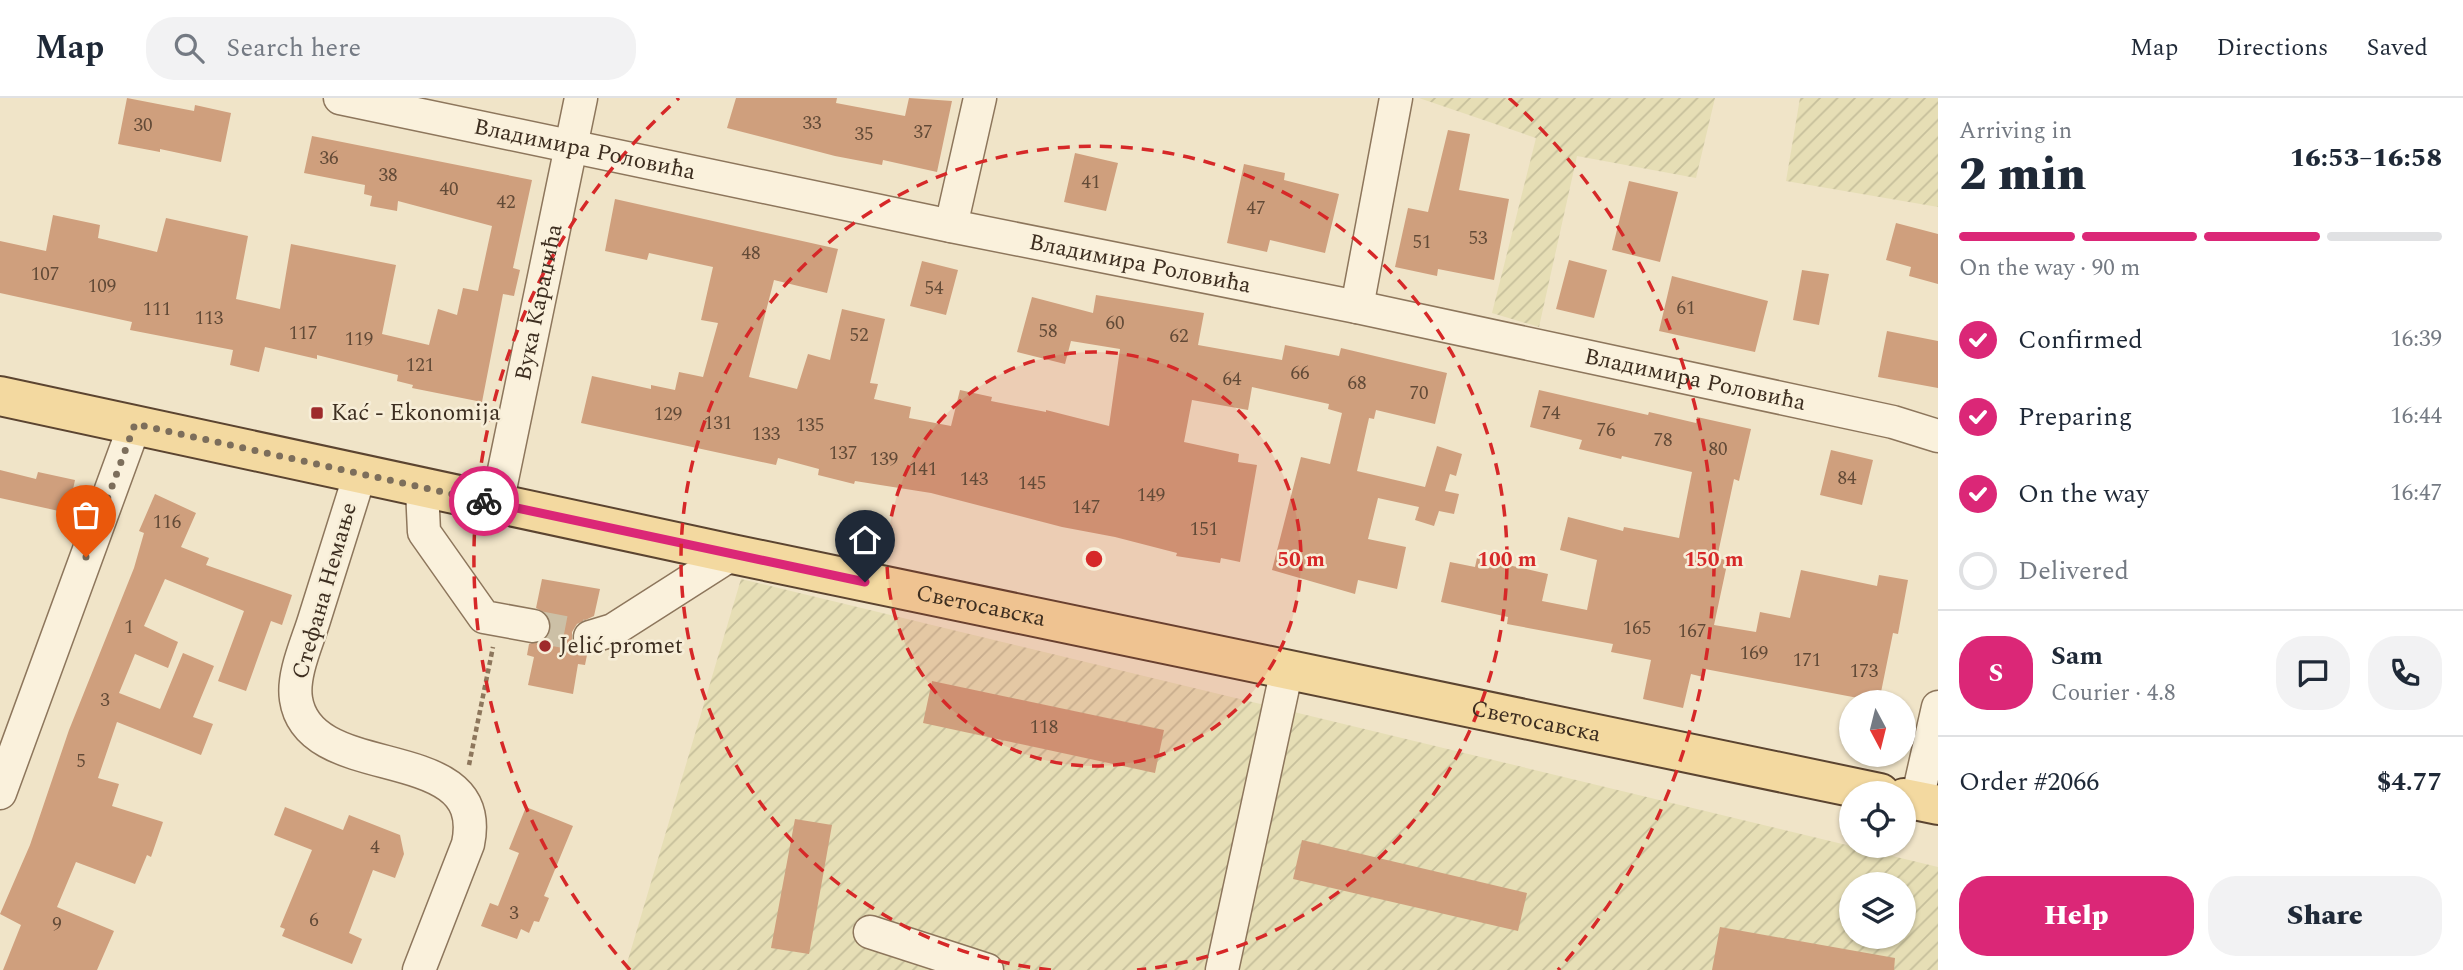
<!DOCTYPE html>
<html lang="en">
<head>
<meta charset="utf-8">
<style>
	body { margin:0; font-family:Spectral,serif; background:#f2f2f3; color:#1f2937; height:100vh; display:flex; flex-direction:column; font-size:26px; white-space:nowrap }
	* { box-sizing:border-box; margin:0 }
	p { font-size:23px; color:#747a83 }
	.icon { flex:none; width:38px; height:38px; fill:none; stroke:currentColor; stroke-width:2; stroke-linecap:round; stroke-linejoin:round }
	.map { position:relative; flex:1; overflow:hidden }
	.side { display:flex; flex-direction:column; background:#fff; width:525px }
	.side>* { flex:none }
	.needle { width:46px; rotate:173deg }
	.fabs { position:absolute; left:1839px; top:592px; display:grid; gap:14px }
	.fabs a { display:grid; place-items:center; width:77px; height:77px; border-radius:50%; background:#fff; box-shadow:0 2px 5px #0004; font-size:35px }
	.pin { position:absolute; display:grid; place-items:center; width:60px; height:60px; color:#fff; margin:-72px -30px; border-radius:50% 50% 50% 0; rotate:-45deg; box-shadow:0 0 7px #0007 }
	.pin .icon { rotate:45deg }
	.courier { position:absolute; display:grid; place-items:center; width:70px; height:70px; margin:-35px; border:5px solid #db2777; border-radius:50%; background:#fff; color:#222; box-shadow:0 2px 9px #0007 }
	.headline em { font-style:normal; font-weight:800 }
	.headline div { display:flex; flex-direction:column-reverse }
	.headline { display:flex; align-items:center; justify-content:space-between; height:119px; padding:0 21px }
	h1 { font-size:46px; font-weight:800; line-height:52px }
	.bar { display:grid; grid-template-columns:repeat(4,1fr); gap:10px 7px; align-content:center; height:84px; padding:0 21px }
	.bar i { height:9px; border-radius:5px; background:#e0e1e3 }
	.bar .selected { background:#db2777 }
	.bar p { grid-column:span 4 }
	.line { display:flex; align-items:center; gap:18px; padding:0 21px; border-top:2px solid #e0e1e3 }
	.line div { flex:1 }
	.round { display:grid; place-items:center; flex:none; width:74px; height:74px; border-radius:28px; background:#f2f2f3 }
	ol { padding:0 21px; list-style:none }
	li { display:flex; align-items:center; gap:21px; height:77px }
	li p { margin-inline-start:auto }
	li .icon { padding:7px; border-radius:50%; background:#db2777; color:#fff; stroke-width:4 }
	li:last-child { color:#747a83 }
	li i { width:38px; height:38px; border:4px solid #e0e1e3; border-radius:50% }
	.button { display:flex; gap:14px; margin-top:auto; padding:14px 21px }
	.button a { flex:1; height:80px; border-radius:28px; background:#db2777; color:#fff; font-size:28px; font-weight:800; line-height:80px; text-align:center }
	.button a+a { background:#f2f2f3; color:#1f2937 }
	header { display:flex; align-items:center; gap:42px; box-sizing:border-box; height:98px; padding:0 35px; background:#fff; border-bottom:2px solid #e0e1e3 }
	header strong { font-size:33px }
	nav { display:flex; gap:38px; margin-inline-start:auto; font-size:24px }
	.search { width:490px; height:63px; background:#f2f2f3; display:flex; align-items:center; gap:18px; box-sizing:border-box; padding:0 24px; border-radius:28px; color:#747a83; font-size:26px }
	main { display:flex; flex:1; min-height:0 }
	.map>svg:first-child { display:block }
	.farmland { fill:url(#farmland-furrows); fill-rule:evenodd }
	.building { fill:#cf9f7d }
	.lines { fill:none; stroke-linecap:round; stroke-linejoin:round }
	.minor-tunnel { stroke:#ccc0a6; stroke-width:32; stroke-dasharray:32 16; stroke-linecap:butt }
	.minor-casing { stroke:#8d765c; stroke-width:35 }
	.major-casing { stroke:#5b4430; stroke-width:42 }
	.path { stroke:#8d765c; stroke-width:4.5; stroke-dasharray:5 3.5; stroke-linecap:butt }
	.minor { stroke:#faf1dc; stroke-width:32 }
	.major { stroke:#f3d9a0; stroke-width:38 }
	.done { stroke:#7c6e5b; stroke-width:7; stroke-dasharray:0 12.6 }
	.route { stroke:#db2777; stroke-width:9 }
	.ring { fill:none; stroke:#d62828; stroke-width:3.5; stroke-dasharray:12 9 }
	.poi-dot { fill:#9e2a2b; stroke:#f7eed8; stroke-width:2.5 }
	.labels { text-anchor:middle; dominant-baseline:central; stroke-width:5; stroke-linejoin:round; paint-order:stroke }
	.number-label { font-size:19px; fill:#624a37 }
	.street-label { font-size:23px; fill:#3d2e20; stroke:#f7eed8 }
	.poi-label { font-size:23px; fill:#3d2e20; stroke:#f7eed8; text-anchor:start }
	.centre { fill:#d62828; stroke:#f7eed8; stroke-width:3.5 }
	.ring-label { font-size:21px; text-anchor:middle; font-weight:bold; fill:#d62828; stroke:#f7eed8; stroke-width:5; stroke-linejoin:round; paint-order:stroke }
</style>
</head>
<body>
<header>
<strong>Map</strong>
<div class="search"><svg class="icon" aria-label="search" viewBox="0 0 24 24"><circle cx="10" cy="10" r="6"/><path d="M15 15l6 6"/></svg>Search here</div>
<nav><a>Map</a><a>Directions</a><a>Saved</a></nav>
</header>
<main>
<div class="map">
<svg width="1938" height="872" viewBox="0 0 1938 872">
	<defs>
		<pattern id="farmland-furrows" width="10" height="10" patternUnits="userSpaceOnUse" patternTransform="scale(1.75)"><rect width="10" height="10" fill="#e6deb5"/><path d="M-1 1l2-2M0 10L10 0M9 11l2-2" fill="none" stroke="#c6bf9b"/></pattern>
	</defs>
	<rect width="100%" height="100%" fill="#f0e4c8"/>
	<!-- farmland -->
	<path class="farmland" d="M1419 0H1715L1696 80 1577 58 1539 229 1492 215 1536 40Z
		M1800 0H1938V109L1786 83Z
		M741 481 1938 769V872H625ZM1852 786H1904V838H1852Z"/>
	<!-- building -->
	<path class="building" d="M127 0 194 13 195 7 231 15 221 64 160 51V54L118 46Z
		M736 0H837L836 5 905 18 909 0 952 3 937 74 883 62 882 67 835 58 727 30Z
		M1448 32 1470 36 1459 92 1509 101 1494 182 1438 171 1437 178 1395 169 1408 110 1428 114Z
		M312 38 532 82 513 170 520 172 514 198 503 196 482 304 412 290 413 287 397 283 398 277 317 257V261L265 249 259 274 230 267 233 252 130 232 132 224 0 195V143L46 153 53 117 100 127 98 140 157 154 166 120 248 138 236 201 280 211 291 146 396 167 382 236 429 247 438 211 457 217 463 190 478 193 492 128 398 103 397 113 370 108 372 98 364 96 365 87 304 75Z
		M1075 55 1118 65 1106 113 1064 104Z
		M1244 66 1285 75 1284 82 1339 96 1325 155 1270 142 1267 154 1227 145Z
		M1629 83 1678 94 1660 164 1612 152Z
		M615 101 838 151 827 195 774 182 749 279 797 291 808 256 830 262 842 211 885 221 870 285 878 286 874 301 911 309 909 320 951 328 960 292 992 299 991 303 1046 314V312L1109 328 1120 251 1071 243 1065 266 1017 254 1032 199 1093 215 1096 197 1204 215 1198 247 1282 262 1285 247 1339 258 1341 250 1447 275 1435 326 1376 312 1374 321 1369 320 1357 373 1425 389 1437 348 1462 356 1456 378 1450 376 1445 393 1459 396 1454 416 1439 413 1434 428 1415 422 1419 409 1378 400 1368 441 1406 449 1397 491 1358 482 1355 496 1272 472 1301 359 1330 366 1342 315 1328 311 1329 306 1252 289 1248 312 1192 302 1184 344 1239 356 1238 364 1257 367 1240 464 1221 460 1220 465 1176 458 1177 455 1115 439 1062 429 931 395 855 383 854 386 818 377 819 371 778 360 776 367 581 325 592 278 651 291V287L675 292 679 274 703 279 718 225 701 222 713 169 649 155 647 162 605 153Z
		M1896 125 1938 136V186L1909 178 1911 169 1886 162Z
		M1569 162 1607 172 1594 220 1556 211Z
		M922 163 958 172 946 217 910 208Z
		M1802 172 1829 176 1819 227 1793 222Z
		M1672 178 1768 203 1755 254 1659 233Z
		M1887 233 1938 243V290L1878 279Z
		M1539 292 1648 317 1649 314 1696 325 1697 319 1751 331 1739 383 1734 381 1717 460 1726 462V471L1714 527 1756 534 1760 514 1790 520 1801 472 1877 488 1879 477 1908 482 1898 536 1893 535 1879 604 1705 571 1703 579 1691 576 1683 610 1643 601 1651 562 1611 554 1613 546 1507 526 1508 519 1441 504 1450 464 1475 469 1477 460 1548 476 1542 503 1587 512 1597 462 1560 452 1568 419 1623 433 1624 429 1679 440 1692 374 1622 358 1621 361 1579 351 1582 342 1530 329Z
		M1831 352 1873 362 1862 407 1820 397Z
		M0 372 36 381 38 374 75 382 68 415 0 400Z
		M155 396 196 415 181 449 209 460 206 467 292 497 282 527 271 523 246 593 218 583 244 513 165 481 144 528 178 544 168 570 135 556 119 595 160 611 183 555 214 568 193 619 213 626 201 657 117 624 98 680 119 686 112 708 163 724 151 759 147 757 135 786 76 764 57 809 114 833 97 872H3L21 827 0 816 30 747 69 632 134 470 144 435 139 433Z
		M542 481 600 491 594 518 577 526 572 534V544L577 552 587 557 585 567 578 566 573 596 528 587 534 559 527 557 529 546 546 540 551 531 545 515 536 510Z
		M932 583 1164 632 1155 675 923 625Z
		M285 709 343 732 349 717 400 737 404 756 395 780 373 772 349 835 362 841 352 866 282 838 285 831 280 829 312 752 274 737Z
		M526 709 573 728 544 798 549 800 539 824 534 823 529 835 521 831 517 841 481 828 490 805 498 808 519 755 509 751Z
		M795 721 832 727 809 856 771 850Z
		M1302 742 1527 795 1518 833 1293 781Z
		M1720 829 1895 860 1894 872H1712Z"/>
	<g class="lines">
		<!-- minor-tunnel -->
		<path class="minor-tunnel" d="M533 528 590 539"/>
		<!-- minor casing -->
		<g class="minor-casing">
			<g id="minor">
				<path id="s1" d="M340 0 951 128 1357 209 1893 324 1938 338"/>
				<path d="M951 128 980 0"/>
				<path d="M1357 209 1396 0"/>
				<path d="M360 376C345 423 330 471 315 519 308 543 292 576 296 601 309 689 490 639 468 746L419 872"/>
				<path d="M422 391 424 434 484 519 533 528"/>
				<path id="s2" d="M497 406 581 0"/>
				<path d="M590 539 613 532 732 456"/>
				<path d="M0 695 135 326"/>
				<path d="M1917 702 1938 609"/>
				<path d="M870 834 987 872"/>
				<path d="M1222 872 1287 571"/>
			</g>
		</g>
		<!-- major casing -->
		<g class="major-casing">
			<g id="major">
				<path id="s3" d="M0 298 732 456 1880 695"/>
				<path d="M1904 700 1938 707"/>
			</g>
		</g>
		<!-- path -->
		<path class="path" d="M469 667 493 549"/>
		<!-- minor -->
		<use href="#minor" class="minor"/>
		<!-- major -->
		<use href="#major" class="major"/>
	</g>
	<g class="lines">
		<!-- done -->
		<path class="done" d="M86 459 135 326 484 403"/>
		<!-- route -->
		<path class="route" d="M484 403 865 484"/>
	</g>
	<!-- distance rings -->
	<circle cx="1094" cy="461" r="207" fill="#d62828" fill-opacity=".12"/>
	<g class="ring">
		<circle cx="1094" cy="461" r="207"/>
		<path d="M1051 872A413 413 0 1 1 1137 872"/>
		<path d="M630 872A620 620 0 0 1 679 0M1509 0A620 620 0 0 1 1558 872"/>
	</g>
	<!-- markers -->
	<g class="poi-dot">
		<rect x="310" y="308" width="14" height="14" rx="3.5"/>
		<circle cx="545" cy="548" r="7"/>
	</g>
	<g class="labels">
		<!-- number labels -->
		<g class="number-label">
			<text x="812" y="25">33</text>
			<text x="143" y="27">30</text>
			<text x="923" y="34">37</text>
			<text x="864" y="36">35</text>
			<text x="329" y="60">36</text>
			<text x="388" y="77">38</text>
			<text x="1091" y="84">41</text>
			<text x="449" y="91">40</text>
			<text x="506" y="104">42</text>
			<text x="1256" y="110">47</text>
			<text x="1478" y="140">53</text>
			<text x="1422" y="144">51</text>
			<text x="751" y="155">48</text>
			<text x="45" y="176">107</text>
			<text x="102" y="188">109</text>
			<text x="934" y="190">54</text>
			<text x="1686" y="210">61</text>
			<text x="157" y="211">111</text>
			<text x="209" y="220">113</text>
			<text x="1115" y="225">60</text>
			<text x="1048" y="233">58</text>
			<text x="303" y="235">117</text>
			<text x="859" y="237">52</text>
			<text x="1179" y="238">62</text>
			<text x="359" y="241">119</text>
			<text x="420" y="267">121</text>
			<text x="1300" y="275">66</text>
			<text x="1232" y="281">64</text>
			<text x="1357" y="285">68</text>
			<text x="1419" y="295">70</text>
			<text x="1551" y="315">74</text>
			<text x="668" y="316">129</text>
			<text x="718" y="325">131</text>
			<text x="810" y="327">135</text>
			<text x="1606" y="332">76</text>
			<text x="766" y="336">133</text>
			<text x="1663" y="342">78</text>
			<text x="1718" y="351">80</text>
			<text x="843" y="355">137</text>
			<text x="884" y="361">139</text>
			<text x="923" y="371">141</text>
			<text x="1847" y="380">84</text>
			<text x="974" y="381">143</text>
			<text x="1032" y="385">145</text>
			<text x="1151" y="397">149</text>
			<text x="1086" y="409">147</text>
			<text x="167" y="424">116</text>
			<text x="1204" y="431">151</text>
			<text x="129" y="529">1</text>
			<text x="1637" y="530">165</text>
			<text x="1692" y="533">167</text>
			<text x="1754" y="555">169</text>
			<text x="1807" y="562">171</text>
			<text x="1864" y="573">173</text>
			<text x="105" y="602">3</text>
			<text x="1044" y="629">118</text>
			<text x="81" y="663">5</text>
			<text x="375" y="749">4</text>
			<text x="514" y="815">3</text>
			<text x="314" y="822">6</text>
			<text x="57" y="826">9</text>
		</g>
		<!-- street labels -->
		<g class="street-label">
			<text stroke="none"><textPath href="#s1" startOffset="250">Владимира Роловића</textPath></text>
			<text stroke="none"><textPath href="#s1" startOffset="817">Владимира Роловића</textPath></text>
			<text stroke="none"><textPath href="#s2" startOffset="206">Вука Караџића</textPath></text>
			<text stroke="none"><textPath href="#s1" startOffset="1384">Владимира Роловића</textPath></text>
			<text transform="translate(325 493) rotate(-74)">Стефана Немање</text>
			<text stroke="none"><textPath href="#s3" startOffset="1003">Светосавска</textPath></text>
			<text stroke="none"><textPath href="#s3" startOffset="1570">Светосавска</textPath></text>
		</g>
		<!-- poi labels -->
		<g class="poi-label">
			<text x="331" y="315">Kać - Ekonomija</text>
			<text x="559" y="548">Jelić promet</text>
		</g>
	</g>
	<circle cx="1094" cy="461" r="10" class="centre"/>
	<g class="ring-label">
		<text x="1301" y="468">50 m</text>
		<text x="1507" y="468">100 m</text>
		<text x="1714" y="468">150 m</text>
	</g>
</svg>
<div class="fabs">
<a><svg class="needle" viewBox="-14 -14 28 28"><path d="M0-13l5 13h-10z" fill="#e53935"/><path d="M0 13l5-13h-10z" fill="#747a83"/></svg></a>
<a><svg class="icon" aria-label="locate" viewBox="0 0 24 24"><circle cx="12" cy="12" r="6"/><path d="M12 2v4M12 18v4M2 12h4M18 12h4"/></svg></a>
<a><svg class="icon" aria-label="layers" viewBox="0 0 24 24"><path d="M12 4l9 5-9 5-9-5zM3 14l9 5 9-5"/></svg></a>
</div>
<div class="pin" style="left:86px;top:459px;background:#ea580c"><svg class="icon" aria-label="bag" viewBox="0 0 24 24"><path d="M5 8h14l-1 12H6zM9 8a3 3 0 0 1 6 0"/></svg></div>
<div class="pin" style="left:865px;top:484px;background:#1f2937"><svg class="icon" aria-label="home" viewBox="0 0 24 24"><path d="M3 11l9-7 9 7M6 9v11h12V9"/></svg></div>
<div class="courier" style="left:484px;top:403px"><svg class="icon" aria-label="bike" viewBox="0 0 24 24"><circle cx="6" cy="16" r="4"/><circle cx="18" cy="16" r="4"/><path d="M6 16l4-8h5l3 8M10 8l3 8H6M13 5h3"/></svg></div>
</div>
<section class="side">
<div class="headline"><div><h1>2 min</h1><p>Arriving in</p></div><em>16:53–16:58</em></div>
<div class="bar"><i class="selected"></i><i class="selected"></i><i class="selected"></i><i></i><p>On the way · 90 m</p></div>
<ol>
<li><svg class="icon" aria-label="check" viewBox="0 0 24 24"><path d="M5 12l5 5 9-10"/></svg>Confirmed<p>16:39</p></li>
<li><svg class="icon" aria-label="check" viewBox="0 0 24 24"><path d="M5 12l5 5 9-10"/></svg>Preparing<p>16:44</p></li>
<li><svg class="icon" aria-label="check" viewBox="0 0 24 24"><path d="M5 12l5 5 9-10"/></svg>On the way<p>16:47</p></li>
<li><i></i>Delivered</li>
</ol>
<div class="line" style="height:126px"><b class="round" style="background:#db2777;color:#fff">S</b><div><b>Sam</b><p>Courier · 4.8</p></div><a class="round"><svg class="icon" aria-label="chat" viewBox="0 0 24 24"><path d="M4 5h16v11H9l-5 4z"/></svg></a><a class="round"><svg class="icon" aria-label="phone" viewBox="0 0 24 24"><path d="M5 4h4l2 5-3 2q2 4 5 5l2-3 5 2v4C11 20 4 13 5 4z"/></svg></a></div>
<div class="line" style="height:91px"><div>Order #2066</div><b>$4.77</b></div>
<div class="button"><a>Help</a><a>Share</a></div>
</section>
</main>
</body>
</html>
